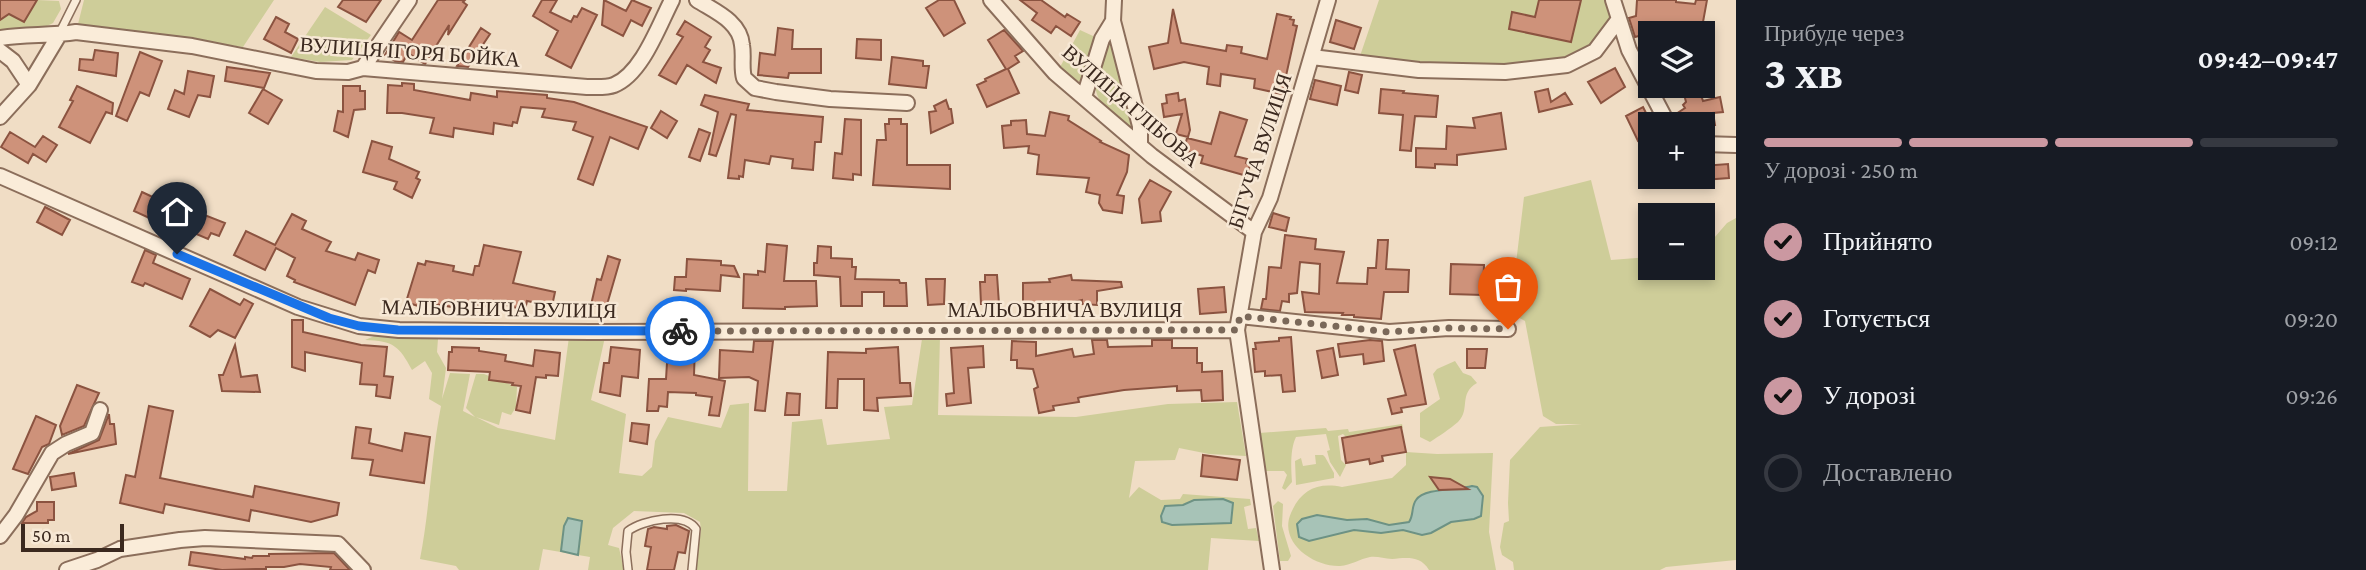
<!DOCTYPE html>
<html lang="uk">
<head>
<meta charset="utf-8">
<style>
	body { margin:0; font-family:"Crimson Pro",serif; background:#242831; color:#f1f3f6; height:100vh; display:flex; flex-direction:column; font-size:26px; white-space:nowrap }
	* { box-sizing:border-box; margin:0 }
	p { font-size:23px; color:#9ea1a6 }
	.icon { flex:none; width:38px; height:38px; fill:none; stroke:currentColor; stroke-width:2; stroke-linecap:round; stroke-linejoin:round }
	.map { position:relative; flex:1; overflow:hidden }
	.side { display:flex; flex-direction:column; background:#171b24; width:630px }
	.side>* { flex:none }
	.tools { position:absolute; left:1638px; top:21px; display:grid; gap:14px }
	.tools a { display:grid; place-items:center; width:77px; height:77px; border-radius:0px; background:#171b24; box-shadow:0 4px 10px #0003; font-size:35px }
	.scale { position:absolute; left:21px; bottom:18px; width:103px; box-sizing:border-box; padding-left:7px; border:4px solid #3b291f; border-top:0; font-size:19px; line-height:24px; white-space:nowrap; color:#3b291f; -webkit-text-stroke:5px #f7e8d5; paint-order:stroke }
	.pin { position:absolute; display:grid; place-items:center; width:60px; height:60px; color:#fff; margin:-72px -30px; border-radius:50% 50% 50% 0; rotate:-45deg; box-shadow:0 0 7px #0007 }
	.pin .icon { rotate:45deg }
	.courier { position:absolute; display:grid; place-items:center; width:70px; height:70px; margin:-35px; border:5px solid #1a73e8; border-radius:50%; background:#fff; color:#222; box-shadow:0 2px 9px #0007 }
	.overview em { font-style:normal; font-weight:700 }
	.overview div { display:flex; flex-direction:column-reverse }
	.overview { display:flex; align-items:center; justify-content:space-between; height:119px; padding:0 28px }
	h1 { font-size:46px; font-weight:700; line-height:52px }
	.bar { display:grid; grid-template-columns:repeat(4,1fr); gap:10px 7px; align-content:center; height:84px; padding:0 28px }
	.bar i { height:9px; border-radius:5px; background:#363941 }
	.bar .current { background:#cb98a1 }
	.bar p { grid-column:span 4 }
	ol { padding:0 28px; list-style:none }
	li { display:flex; align-items:center; gap:21px; height:77px }
	li p { margin-inline-start:auto }
	li .icon { padding:7px; border-radius:50%; background:#cb98a1; color:#111; stroke-width:4 }
	li:last-child { color:#9ea1a6 }
	li i { width:38px; height:38px; border:4px solid #363941; border-radius:50% }
	main { display:flex; flex:1; min-height:0 }
	.map>svg:first-child { display:block }
	.green { fill:#cecd99 }
	.water { fill:#a7c3b7; stroke:#6d9284; stroke-width:2 }
	.building { fill:#ce927a; stroke:#8b5340; stroke-width:2 }
	.lines { fill:none; stroke-linecap:round; stroke-linejoin:round }
	.lane-casing { stroke:#8b6e5b; stroke-width:10 }
	.street-casing { stroke:#8b6e5b; stroke-width:18 }
	.lane { stroke:#faecd9; stroke-width:7 }
	.street { stroke:#faecd9; stroke-width:14 }
	.done { stroke:#7a6859; stroke-width:7; stroke-dasharray:0 12.6 }
	.route { stroke:#1a73e8; stroke-width:9 }
	.labels { text-anchor:middle; dominant-baseline:central; stroke-width:5; stroke-linejoin:round; paint-order:stroke }
	.street-label { font-size:21px; fill:#3b291f; stroke:#f7e8d5 }
</style>
</head>
<body>
<main>
<div class="map">
<svg width="1736" height="570" viewBox="0 0 1736 570">
	<rect width="100%" height="100%" fill="#f0ddc5"/>
	<!-- green -->
	<path class="green" d="M37 0 59 1 61 9 53 23 43 28 0 35V15L9 14Z
		M84 0H274L243 47 78 24Z
		M1379 0H1606L1612 21 1584 54 1544 65 1437 66 1360 56Z
		M325 7 371 35 352 60 320 62 291 57Z
		M1080 30 1093 36 1097 41 1085 77 1081 81 1074 82 1059 69Z
		M1110 44 1132 111 1134 125 1131 129C1124 126 1119 120 1113 115 1085 91 1096 76 1107 45Z
		M1591 180 1611 260 1649 257 1648 220 1650 219V268H1703V215H1666L1694 208 1710 217 1708 245 1727 223 1736 218V560L1666 567 1660 570H1514L1513 562 1502 555 1500 547 1504 523 1509 521 1508 503 1510 460 1540 427 1582 424H1556L1543 416 1525 321 1510 313 1524 197Z
		M379 334 427 335 438 339 437 352 446 368 442 399 450 373 470 374 463 411 475 417 466 408 476 374H484L517 387 516 407 511 415 502 412 499 425 476 417 498 428 555 440 569 337H605L591 400 626 414 619 473 642 476 652 467 655 441 668 417 721 428 730 405 749 403 748 491H787L792 422 822 419 827 445 890 439 884 407 912 405 922 339 940 336 938 415 1076 417 1168 404 1237 402 1246 456 1209 454 1179 448 1175 460 1135 461 1129 498 1139 487 1161 500 1180 499 1183 494 1250 499 1251 505 1244 507 1248 529 1256 528 1259 541 1211 538 1208 570H695L701 530 700 522 684 513 634 511 613 528 608 545 619 548 624 570H588L590 557 543 549 539 570H459L456 566 420 559C430 508 431 457 441 406L429 399 432 373 425 361 412 370C399 346 394 341 365 340Z
		M1455 361 1463 373 1471 376 1477 383C1458 394 1471 409 1458 422 1450 429 1439 436 1430 442L1420 437V413L1440 399 1433 374 1437 369Z
		M1402 424 1403 428 1347 438 1343 434 1338 436 1341 460 1346 465 1340 477 1330 462 1327 451 1330 450 1326 434 1296 437C1290 449 1291 468 1292 482L1285 490 1282 488 1287 475 1284 471H1266L1259 433 1326 428 1328 431 1348 429 1349 432Z
		M1406 452 1437 454 1493 453 1489 532 1496 570H1429C1420 555 1406 558 1392 559 1384 559 1378 556 1370 557 1360 559 1351 565 1340 566 1313 567 1278 542 1291 513 1301 490 1317 482 1342 487L1392 478 1406 465Z
		M1315 455H1323L1325 457 1334 473V478L1296 485 1295 461 1301 458 1303 466 1316 464Z
		M1278 501 1283 504 1282 526 1291 556 1288 561H1280L1273 506Z"/>
	<!-- water -->
	<path class="water" d="M1472 486 1477 487 1483 496 1481 516 1474 519 1451 522 1431 533 1422 535 1403 530 1381 533 1354 530 1309 541 1299 537 1297 524 1302 519 1317 515 1347 520 1367 519 1389 525 1409 522C1414 515 1411 507 1416 500 1424 488 1457 490 1472 486Z
		M1223 499 1233 503 1231 523 1172 525 1162 522 1161 516 1165 506 1183 505 1194 500Z
		M568 518 582 521 578 555 561 551 564 526Z"/>
	<!-- building -->
	<path class="building" d="M0 0H37L24 22 9 14 0 20Z
		M343 0H381L366 22 338 7Z
		M438 0H465L463 2 467 5 448 35 449 25 425 64 408 53 403 62 395 61 385 55 399 32 412 40Z
		M542 0H557L550 12 571 22 574 16 577 17 582 8 597 15 571 68 546 55 558 31 533 16Z
		M604 0 626 11 632 0 651 8 642 26 631 20 623 36 602 25Z
		M939 0H954L965 23 944 36 926 8Z
		M1020 0H1041L1065 17 1067 14 1080 22 1071 36 1056 26 1051 33 1032 20 1037 13Z
		M1539 0H1581L1571 42 1509 29 1512 12 1535 17Z
		M1637 0H1676V2L1695 4 1696 0H1707L1701 33H1650L1635 37 1629 18 1636 16Z
		M1173 9 1181 43 1226 51 1227 45 1242 47 1241 53 1267 59 1277 14 1291 17 1290 19 1294 20 1293 25 1297 26 1282 94 1254 88 1255 79 1221 74 1220 86 1207 84 1209 67 1184 62 1154 69 1149 47 1168 43Z
		M276 17 289 24 285 32 298 39 291 53 264 39Z
		M1336 20 1361 28 1354 49 1330 42Z
		M685 21 711 37 705 47 710 50 703 62 721 68 716 83 687 65 676 84 659 75 683 37 677 34Z
		M481 28 490 34 468 67 457 66Z
		M778 28 793 30 792 49H821V73H789L788 78 758 75 760 53 775 55Z
		M1004 30 1023 51 1015 56 1019 62 1008 69 1019 93 987 107 977 85 986 81 985 79 1006 69 988 40Z
		M857 39 881 40V60L856 58Z
		M95 50 118 53 116 76 79 70 80 59 93 60Z
		M140 52 162 61 149 96 140 92 127 121 116 116Z
		M892 57 923 61V66H929L926 88 889 84Z
		M227 67 270 73 264 88 225 81Z
		M1615 68 1625 87 1601 103 1588 82Z
		M188 71 214 76 210 97 198 95 189 117 168 109 175 90 184 94Z
		M1349 72 1362 75 1358 93 1345 90Z
		M1315 80 1341 86 1337 105 1310 99Z
		M402 83 414 84V90L470 100 471 93 497 97V91L547 95V98L574 102 647 127 638 149 610 137 593 185 578 179 593 137 573 130 576 122 542 117 545 109 521 107 517 123 513 122 512 126 494 123 493 134 454 128 453 137 430 133 434 118 402 113H387L388 85 402 86Z
		M77 86 113 103 112 114 106 112 90 143 59 127 73 101 70 100Z
		M343 86H360V91H365V109L354 110 348 137 334 131 338 111 343 112Z
		M1682 86H1698L1703 101 1720 97 1723 112 1713 113 1715 125 1684 124 1676 114 1685 108 1683 105 1686 102Z
		M263 89 282 100 268 124 249 113Z
		M1381 89 1404 91 1403 93 1438 96 1436 117 1415 116 1411 151 1400 150 1403 115 1379 113Z
		M1548 89 1551 102 1565 93 1572 104 1539 112 1535 92Z
		M1178 93 1179 101 1185 99 1190 130 1188 137 1176 134 1182 114 1164 117 1162 104 1167 103 1166 95Z
		M705 95 749 104 747 110 823 117 821 142H815L813 170 792 168 793 159 771 156 769 164 745 160 743 177 739 176V179L728 178 736 115 731 114 716 156 709 154 718 112 701 105Z
		M946 100 949 109H951L953 123 931 133 929 112 936 111 934 106Z
		M1643 107 1650 121V135L1638 141 1626 116Z
		M661 111 677 121 667 138 651 128Z
		M1050 112 1069 116 1068 120 1101 141 1100 142 1129 155 1127 172 1117 195 1124 196 1122 213 1103 210 1099 203 1100 195 1086 192 1089 178 1037 174 1039 155 1028 153 1029 146 1004 148 1002 126 1011 125V121L1026 120 1027 134 1045 136Z
		M1220 112 1247 120 1235 156 1247 159 1246 163 1250 165 1247 176 1201 163 1203 156 1184 150 1187 138 1211 144Z
		M1501 113 1506 149 1457 155V165L1435 164V168L1416 167V148L1446 149 1447 126 1475 128 1473 118Z
		M845 119 861 120V175L853 174V180L833 178 835 153 842 154Z
		M889 119H901V124H907V165H950V189L873 185 877 140H886L885 124H889Z
		M699 129 710 133 700 161 689 157Z
		M10 132 35 147 43 136 57 145 46 162 33 154 28 163 1 147Z
		M372 141 392 147 389 159 419 172 416 178 420 180 412 198 394 189 397 182 363 172Z
		M1728 164 1729 178 1703 180V166Z
		M1150 180 1171 192 1160 212 1161 221 1142 223 1139 199Z
		M142 192 195 217 197 212 225 223 219 236 211 233 208 239 173 224 171 228 134 211Z
		M45 207 70 220 62 235 37 222Z
		M1273 213 1289 218 1286 231 1269 227Z
		M292 214 306 221 302 229 331 242 326 251 355 260 358 253 379 260 375 273 368 270 355 305 294 282 295 280 287 276 295 258 276 248 265 270 234 255 246 231 275 245Z
		M1285 235 1316 239 1315 249 1344 252 1337 283 1367 284 1368 268H1376L1378 240H1388L1386 269 1409 270 1408 292H1384L1381 319 1354 317V315H1342L1343 313 1305 312 1302 292 1319 294 1320 264 1300 262 1297 293 1289 294V302L1282 301 1280 311 1261 309 1263 299H1266L1269 267 1281 268Z
		M767 244 787 246 784 281H816L817 306 785 307V309L743 308 744 274 758 275V271L765 272Z
		M484 245 521 252 513 283 555 292 552 306 527 301 525 310 498 303 497 309 476 304 475 311 423 302 421 307 406 302 418 263 425 265 426 261 454 266 453 271 473 275 475 266H479Z
		M818 246 831 247V258L852 259V267H856L855 279 899 280 900 283H906L907 306H884V292H862V306H841L840 277 814 275V263H817Z
		M145 250 156 255 153 263 190 279 182 299 145 283 143 286 132 282Z
		M608 256 620 260 606 308 591 305 597 279 601 280Z
		M687 259 721 261V265L734 266 739 277 721 275 720 291 686 289V291L674 290 675 277H686Z
		M1451 264 1484 265 1483 295 1450 294Z
		M985 275H997L999 304H981L980 282H985Z
		M1071 275 1072 280 1121 282 1122 287 1097 291V305L1082 304V300L1056 306 1055 303 1023 305V283L1050 282 1049 279Z
		M926 279H945L944 304 928 305Z
		M1224 287 1226 312 1200 314 1198 289Z
		M210 289 240 305 244 299 253 304 235 338 218 330 210 337 190 326Z
		M292 320H303V332L361 345 387 347 384 376 393 377 390 398 376 396 377 385 360 384 362 363 305 352V371L292 367Z
		M1291 337 1295 391 1283 392 1281 375 1265 376V371L1255 372 1253 349H1256L1255 343 1279 341V338Z
		M1092 340H1107L1108 347 1152 346V340H1172V348H1197V363H1202V372L1222 371 1223 400 1202 401 1201 390 1177 391V386L1124 390 1081 397 1078 398 1079 402 1053 406 1054 410 1039 413 1034 389 1038 387 1033 369 1017 368V360H1011L1012 341 1036 342V356L1072 349 1074 357 1094 354Z
		M1370 340 1382 341 1384 361 1364 364 1363 354 1340 357 1338 344Z
		M754 341H773L765 411 755 410 758 381 749 377 719 378 720 350 753 352Z
		M673 344 695 345 694 375 725 381 719 416 709 415 712 397 696 395V393L668 392 667 407 659 406 658 411H647L649 379H666L667 363H672Z
		M235 345 241 377 257 375 260 392 222 391 219 375H223Z
		M1415 345 1426 404 1401 408 1402 412 1392 414 1388 399 1406 395 1394 350Z
		M983 346 984 367 968 368 971 403 947 406 946 394 954 393 951 348Z
		M452 347 479 348V351L506 355 505 361 533 366 535 350 560 353 558 376 546 375V378L536 377 530 413 516 410 521 386 512 385 513 383 489 380 490 372 448 370 449 352H452Z
		M611 347 640 350 638 378 622 376 620 396 600 392 604 363H609Z
		M898 347 900 383H910L911 396 877 398 878 411 864 410V379H838L837 408H826L828 352 866 353V349Z
		M1333 348 1338 375 1322 378 1317 351Z
		M1467 349H1487L1485 368H1467Z
		M77 385 99 393 84 426 62 435 60 426Z
		M787 393 800 394 799 415H785Z
		M149 406 173 411 160 478 253 497 255 486 339 503 337 515 311 522 251 510 249 521 165 504 163 513 120 503 126 475 135 477Z
		M109 414 110 424H114L116 444 68 454 99 440Z
		M36 416 56 425 49 444 42 447 28 474 13 469Z
		M632 423 649 425 647 444 630 441Z
		M356 427 371 429 369 443 402 451 405 433 430 437 424 483 370 475 373 460 352 458Z
		M1401 427 1406 452 1382 456 1383 461 1370 464 1369 459 1346 463 1342 438Z
		M1203 455 1240 460 1237 480 1201 476Z
		M74 473 76 486 52 490 50 477Z
		M1430 477 1450 479 1468 489 1439 490Z
		M37 502H54V520H48V523H22L26 517 37 511Z
		M676 525 689 531 685 553 678 552 674 570H647L651 547 645 546 648 529 654 527 667 529V526Z
		M191 552 245 559V557L252 558 253 556H269V554L334 553 350 570H330L331 567 300 564 284 567H266V569H258L222 570 189 565Z"/>
	<g class="lines">
		<!-- lane casing -->
		<g class="lane-casing">
			<path id="lane" d="M59 34 76 0
				M628 570 626 552 628 531C643 520 684 511 696 529L692 570"/>
		</g>
		<!-- street casing -->
		<g class="street-casing">
			<path id="street" d="M697 0C714 11 740 21 742 45 744 56 741 67 744 78L755 88 776 92 830 99 907 103
				M991 0 1055 73 1152 156 1254 232
				M1114 0 1113 21 1140 126V143
				M1613 0 1629 50 1668 124
				M0 38C26 34 51 36 76 32L192 46 316 71 348 72 363 68 587 87C596 87 606 88 614 85 642 74 659 25 672 0
				M0 51 13 61 29 85
				M1312 57 1419 70 1505 72 1567 65 1595 51 1619 19
				M363 68 409 0
				M1084 97 1102 39 1113 21
				M0 117 29 85 59 35
				M1703 144 1736 145
				M0 176 298 307 359 326 399 330 590 332 1237 330
				M1240 316 1389 332 1449 328 1508 329
				M0 536 16 515 52 453 66 444 92 433 100 410
				M67 570 97 560 120 549 180 540 205 538 338 544 363 570
				M1272 570 1237 330 1254 232 1270 198 1328 0"/>
		</g>
		<!-- lane -->
		<use href="#lane" class="lane"/>
		<!-- street -->
		<use href="#street" class="street"/>
	</g>
	<g class="lines">
		<!-- done -->
		<path class="done" d="M680 331 1237 330 1240 316 1389 332 1449 328 1508 329"/>
		<!-- route -->
		<path class="route" d="M177 254 329 318 359 326 398 330 680 331"/>
	</g>
	<g class="labels">
		<!-- street labels -->
		<g class="street-label">
			<text transform="translate(410 52) rotate(4)">ВУЛИЦЯ ІГОРЯ БОЙКА</text>
			<text transform="translate(1131 106) rotate(41)">ВУЛИЦЯ ГЛІБОВА</text>
			<text transform="translate(1260 151) rotate(-72)">БІГУЧА ВУЛИЦЯ</text>
			<text transform="translate(499 309) rotate(1)">МАЛЬОВНИЧА ВУЛИЦЯ</text>
			<text x="1065" y="310">МАЛЬОВНИЧА ВУЛИЦЯ</text>
		</g>
	</g>
</svg>
<div class="tools">
<a><svg class="icon" aria-label="layers" viewBox="0 0 24 24"><path d="M12 4l9 5-9 5-9-5zM3 14l9 5 9-5"/></svg></a>
<a>+</a>
<a>−</a>
</div>
<div class="scale">50 m</div>
<div class="pin" style="left:1508px;top:329px;background:#ea580c"><svg class="icon" aria-label="bag" viewBox="0 0 24 24"><path d="M5 8h14l-1 12H6zM9 8a3 3 0 0 1 6 0"/></svg></div>
<div class="pin" style="left:177px;top:254px;background:#1f2937"><svg class="icon" aria-label="home" viewBox="0 0 24 24"><path d="M3 11l9-7 9 7M6 9v11h12V9"/></svg></div>
<div class="courier" style="left:680px;top:331px"><svg class="icon" aria-label="bike" viewBox="0 0 24 24"><circle cx="6" cy="16" r="4"/><circle cx="18" cy="16" r="4"/><path d="M6 16l4-8h5l3 8M10 8l3 8H6M13 5h3"/></svg></div>
</div>
<section class="side">
<div class="overview"><div><h1>3 хв</h1><p>Прибуде через</p></div><em>09:42–09:47</em></div>
<div class="bar"><i class="current"></i><i class="current"></i><i class="current"></i><i></i><p>У дорозі · 250 m</p></div>
<ol>
<li><svg class="icon" aria-label="check" viewBox="0 0 24 24"><path d="M5 12l5 5 9-10"/></svg>Прийнято<p>09:12</p></li>
<li><svg class="icon" aria-label="check" viewBox="0 0 24 24"><path d="M5 12l5 5 9-10"/></svg>Готується<p>09:20</p></li>
<li><svg class="icon" aria-label="check" viewBox="0 0 24 24"><path d="M5 12l5 5 9-10"/></svg>У дорозі<p>09:26</p></li>
<li><i></i>Доставлено</li>
</ol>
</section>
</main>
</body>
</html>
